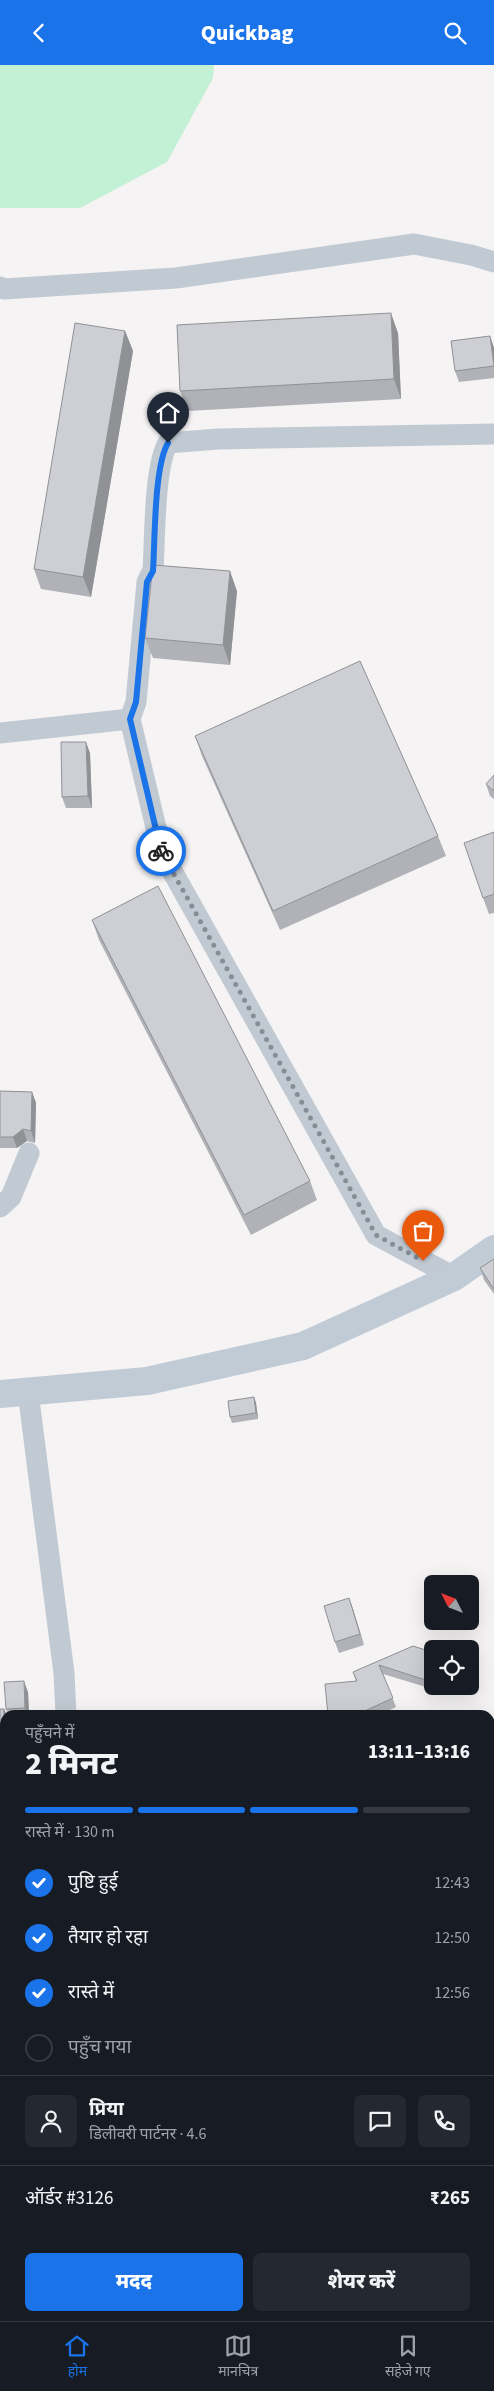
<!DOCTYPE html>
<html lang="hi">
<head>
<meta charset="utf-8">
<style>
	body { margin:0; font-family:"Source Sans 3","Noto Sans Devanagari",sans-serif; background:#242831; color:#f1f3f6; height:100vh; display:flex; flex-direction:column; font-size:19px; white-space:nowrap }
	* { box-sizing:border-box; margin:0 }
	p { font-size:16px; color:#9ea1a6 }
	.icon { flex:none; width:28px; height:28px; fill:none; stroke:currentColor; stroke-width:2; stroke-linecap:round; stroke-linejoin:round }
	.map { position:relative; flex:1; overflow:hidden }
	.panel { position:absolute; left:0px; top:1645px; width:495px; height:611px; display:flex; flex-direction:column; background:#171b24; border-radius:15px 15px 0 0; box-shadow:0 5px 20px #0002 }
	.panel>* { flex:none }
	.needle { width:32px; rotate:312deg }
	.fabs { position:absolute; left:424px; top:1510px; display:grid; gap:10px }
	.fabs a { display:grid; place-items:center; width:55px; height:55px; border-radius:8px; background:#171b24; box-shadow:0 5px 20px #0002; font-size:25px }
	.pin { position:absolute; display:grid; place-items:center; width:42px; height:42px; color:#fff; margin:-51px -21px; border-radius:50% 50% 50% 0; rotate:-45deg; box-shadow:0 0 5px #0007 }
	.pin .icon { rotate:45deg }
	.courier { position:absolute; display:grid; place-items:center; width:50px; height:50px; margin:-25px; border:4px solid #1a73e8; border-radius:50%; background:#fff; color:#222; box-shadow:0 1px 6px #0007 }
	.headline em { font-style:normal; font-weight:800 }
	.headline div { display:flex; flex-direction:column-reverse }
	.headline { display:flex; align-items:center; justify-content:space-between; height:85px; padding:0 25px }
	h1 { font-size:32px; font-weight:800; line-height:38px }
	.bar { display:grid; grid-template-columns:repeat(4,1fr); gap:8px 5px; align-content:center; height:60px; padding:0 25px }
	.bar i { height:6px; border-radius:4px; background:#363941 }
	.bar .on { background:#1a73e8 }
	.bar p { grid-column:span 4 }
	.line { display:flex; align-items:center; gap:12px; padding:0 25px; border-top:1px solid #363941 }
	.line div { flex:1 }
	.round { display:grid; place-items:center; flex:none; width:52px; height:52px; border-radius:8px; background:#242831 }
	ol { padding:0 25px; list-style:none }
	li { display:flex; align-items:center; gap:15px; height:55px }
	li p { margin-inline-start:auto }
	li .icon { padding:5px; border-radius:50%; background:#1a73e8; color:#fff; stroke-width:4 }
	li:last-child { color:#9ea1a6 }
	li i { width:28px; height:28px; border:2px solid #363941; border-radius:50% }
	.action { display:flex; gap:10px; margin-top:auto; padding:10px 25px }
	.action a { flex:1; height:58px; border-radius:8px; background:#1a73e8; color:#fff; font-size:20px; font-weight:800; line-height:58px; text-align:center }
	.action a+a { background:#242831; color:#f1f3f6 }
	header { display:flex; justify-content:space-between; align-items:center; height:65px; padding:0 25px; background:#1a73e8; color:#fff; font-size:22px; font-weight:800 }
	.tab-bar { display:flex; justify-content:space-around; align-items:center; height:70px; border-top:1px solid #363941; background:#171b24; font-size:14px; color:#9ea1a6 }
	.tab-bar a { display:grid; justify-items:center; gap:2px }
	.tab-bar .on { color:#1a73e8 }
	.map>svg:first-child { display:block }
	.green { fill:#c3f1d5 }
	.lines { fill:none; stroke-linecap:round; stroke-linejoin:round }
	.street { stroke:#c1cad2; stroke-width:21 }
	.secondary { stroke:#c1cbd6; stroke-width:28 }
	.rail { stroke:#b5b8bd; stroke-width:4 }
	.wall { fill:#b0b2b7 }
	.shaded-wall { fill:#909195 }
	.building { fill:#cdcfd5; stroke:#909195 }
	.done { stroke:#868d94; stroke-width:5; stroke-dasharray:0 9 }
	.route { stroke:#1a73e8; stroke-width:6 }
</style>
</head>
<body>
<header><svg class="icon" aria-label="back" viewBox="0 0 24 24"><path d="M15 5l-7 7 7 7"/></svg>Quickbag<svg class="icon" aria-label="search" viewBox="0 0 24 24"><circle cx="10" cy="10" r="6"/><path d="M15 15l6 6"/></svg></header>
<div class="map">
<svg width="494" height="2256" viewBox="0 0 494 2256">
	<rect width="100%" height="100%" fill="#f5f3f3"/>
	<!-- green -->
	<path class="green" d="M0 0H214L213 13 167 97 80 143H0Z"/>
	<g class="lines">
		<!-- street -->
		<path class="street" d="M0 222 4 224 176 213 414 179 471 190 494 197
			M0 668 130 654
			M0 1142 11 1132 29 1088
			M454 1212 376 1170 162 788 130 654 136 637 147 517 153 505C155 475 154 401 168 378L218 374 494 369
			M28 1327 64 1608 66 1650
			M490 1670 494 1667
			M490 2148 494 2147
			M0 2170H5
			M148 2251 149 2256
			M341 2251V2256"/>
		<!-- secondary -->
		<path class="secondary" d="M0 1329 147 1316 303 1281 454 1212 494 1184"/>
		<!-- rail -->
		<path class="rail" d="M0 1833 5 1834
			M490 1878 494 1879"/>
	</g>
	<!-- wall -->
	<path class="wall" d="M125 266 133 286 91 532 41 524 34 504Z
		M398 268 401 334 188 346 180 326Z
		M490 271 494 283V313L459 317 455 306Z
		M237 526 230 600 153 593 145 573Z
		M195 671 438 771 446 791 280 865 202 691Z
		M90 688 92 743H66L62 732Z
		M486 719 494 726V734L490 731Z
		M494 767V848L489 849 483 833Z
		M92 855 310 1116 317 1135 251 1170 99 875Z
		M0 1026 32 1027 36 1038 35 1078 27 1076 17 1083H0Z
		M494 1194V1229L484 1215 480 1203Z
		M254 1332 256 1338 258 1354 232 1358 230 1352Z
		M349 1533 364 1580 339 1588 335 1577Z
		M413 1581 432 1587V1621H437L436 1625 383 1609 396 1642 379 1650H328L356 1616 353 1607Z
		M28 1627 29 1650H8L6 1644Z
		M0 1644H4L7 1650H5V1711H0Z
		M494 1668V1696L490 1698V1669Z
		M5 1733V1763L0 1764V1734Z"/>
	<!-- shaded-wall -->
	<path class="shaded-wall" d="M391 248 398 268 401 334 394 314Z
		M125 266 133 286 91 532 83 512Z
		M490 271 494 283V301Z
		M230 506 237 526 230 600 223 580Z
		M86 677 90 688 92 743 88 731Z
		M32 1027 36 1038 35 1078 31 1066Z
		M23 1064 27 1076 17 1083 13 1072Z
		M254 1332 256 1338 258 1354 256 1348Z
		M349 1533 353 1544 364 1580 360 1569Z
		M24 1616 28 1627 29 1650H28L25 1643Z
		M4 1644 7 1650H5V1702L3 1671Z
		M0 2183 5 2197 0 2194Z
		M97 2251H103V2256H97Z
		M219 2251H226V2256H219Z
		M300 2251H304L305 2256H300Z
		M435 2251H440V2256H436Z"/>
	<!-- building -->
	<path class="building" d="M391 248 394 314 180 326 177 260Z
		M75 258 125 266 83 512 34 504Z
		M490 271 494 301 455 306 451 276Z
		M153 500 230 506 223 580 145 573Z
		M360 596 438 771 273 846 195 671Z
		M61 677H86L88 731 62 732Z
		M494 710V726L486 719Z
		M494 767V829L483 833 464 778Z
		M158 821 310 1116 244 1150 92 855Z
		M0 1026 32 1027 31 1066 23 1064 13 1072H0Z
		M494 1194V1224L480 1203Z
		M254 1332 256 1348 230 1352 228 1336Z
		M349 1533 360 1569 335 1577 324 1541Z
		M413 1581 432 1587V1617L379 1600 393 1633 356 1650H328L325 1619 357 1616 353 1607Z
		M24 1616 25 1643 6 1644 4 1617Z
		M0 1644H4L3 1671 4 1701H0Z
		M494 1668V1682L490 1685V1669Z
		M5 1733V1753L0 1754V1734Z
		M5 2193V2251H97V2256H0V2194Z
		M175 2251H219V2256H175Z
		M274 2251H300V2256H274Z
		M392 2251H435L436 2255 423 2256H392Z"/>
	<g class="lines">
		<!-- done -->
		<path class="done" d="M161 786 376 1170 423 1196"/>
		<!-- route -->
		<path class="route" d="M161 786 130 654 136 637 147 517 153 506C155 476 154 401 168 378"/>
	</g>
</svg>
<div class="fabs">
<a><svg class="needle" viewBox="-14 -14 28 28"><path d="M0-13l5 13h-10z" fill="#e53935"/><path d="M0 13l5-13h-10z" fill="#9ea1a6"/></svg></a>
<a><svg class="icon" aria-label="locate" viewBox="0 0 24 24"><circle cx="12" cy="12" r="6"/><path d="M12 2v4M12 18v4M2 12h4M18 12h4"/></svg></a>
</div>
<div class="pin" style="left:423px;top:1196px;background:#ea580c"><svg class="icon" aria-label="bag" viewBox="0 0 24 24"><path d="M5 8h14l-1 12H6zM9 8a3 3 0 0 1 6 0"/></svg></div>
<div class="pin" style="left:168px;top:378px;background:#1f2937"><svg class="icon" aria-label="home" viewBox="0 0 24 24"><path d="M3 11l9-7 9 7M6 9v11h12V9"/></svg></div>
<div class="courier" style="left:161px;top:786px"><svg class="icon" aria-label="bike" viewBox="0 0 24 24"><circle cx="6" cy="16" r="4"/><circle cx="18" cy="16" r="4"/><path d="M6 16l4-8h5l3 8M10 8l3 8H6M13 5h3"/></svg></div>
<section class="panel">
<div class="headline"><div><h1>2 मिनट</h1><p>पहुँचने में</p></div><em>13:11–13:16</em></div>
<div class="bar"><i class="on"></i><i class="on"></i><i class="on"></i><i></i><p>रास्ते में · 130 m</p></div>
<ol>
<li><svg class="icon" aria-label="check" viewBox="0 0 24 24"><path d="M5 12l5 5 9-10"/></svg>पुष्टि हुई<p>12:43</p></li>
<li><svg class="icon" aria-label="check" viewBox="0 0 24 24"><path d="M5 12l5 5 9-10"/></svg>तैयार हो रहा<p>12:50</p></li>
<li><svg class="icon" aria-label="check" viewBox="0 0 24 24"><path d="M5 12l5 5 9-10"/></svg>रास्ते में<p>12:56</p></li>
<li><i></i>पहुँच गया</li>
</ol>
<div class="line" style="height:90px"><a class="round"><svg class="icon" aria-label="person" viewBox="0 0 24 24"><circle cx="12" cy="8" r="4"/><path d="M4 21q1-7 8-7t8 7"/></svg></a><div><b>प्रिया</b><p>डिलीवरी पार्टनर · 4.6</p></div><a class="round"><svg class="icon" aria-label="chat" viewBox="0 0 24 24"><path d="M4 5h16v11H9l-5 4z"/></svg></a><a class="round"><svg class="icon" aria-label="phone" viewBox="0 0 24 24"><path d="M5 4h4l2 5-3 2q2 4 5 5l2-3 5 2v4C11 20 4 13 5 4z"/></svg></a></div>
<div class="line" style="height:65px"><div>ऑर्डर #3126</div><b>₹265</b></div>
<div class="action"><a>मदद</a><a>शेयर करें</a></div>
</section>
</div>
<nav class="tab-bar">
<a class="on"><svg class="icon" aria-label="home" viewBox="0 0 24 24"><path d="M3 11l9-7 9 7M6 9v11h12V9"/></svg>होम</a>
<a><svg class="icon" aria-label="map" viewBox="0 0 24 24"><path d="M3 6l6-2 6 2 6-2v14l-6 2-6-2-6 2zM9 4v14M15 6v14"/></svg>मानचित्र</a>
<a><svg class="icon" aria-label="saved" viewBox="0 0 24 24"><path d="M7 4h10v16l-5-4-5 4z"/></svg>सहेजे गए</a>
</nav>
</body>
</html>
